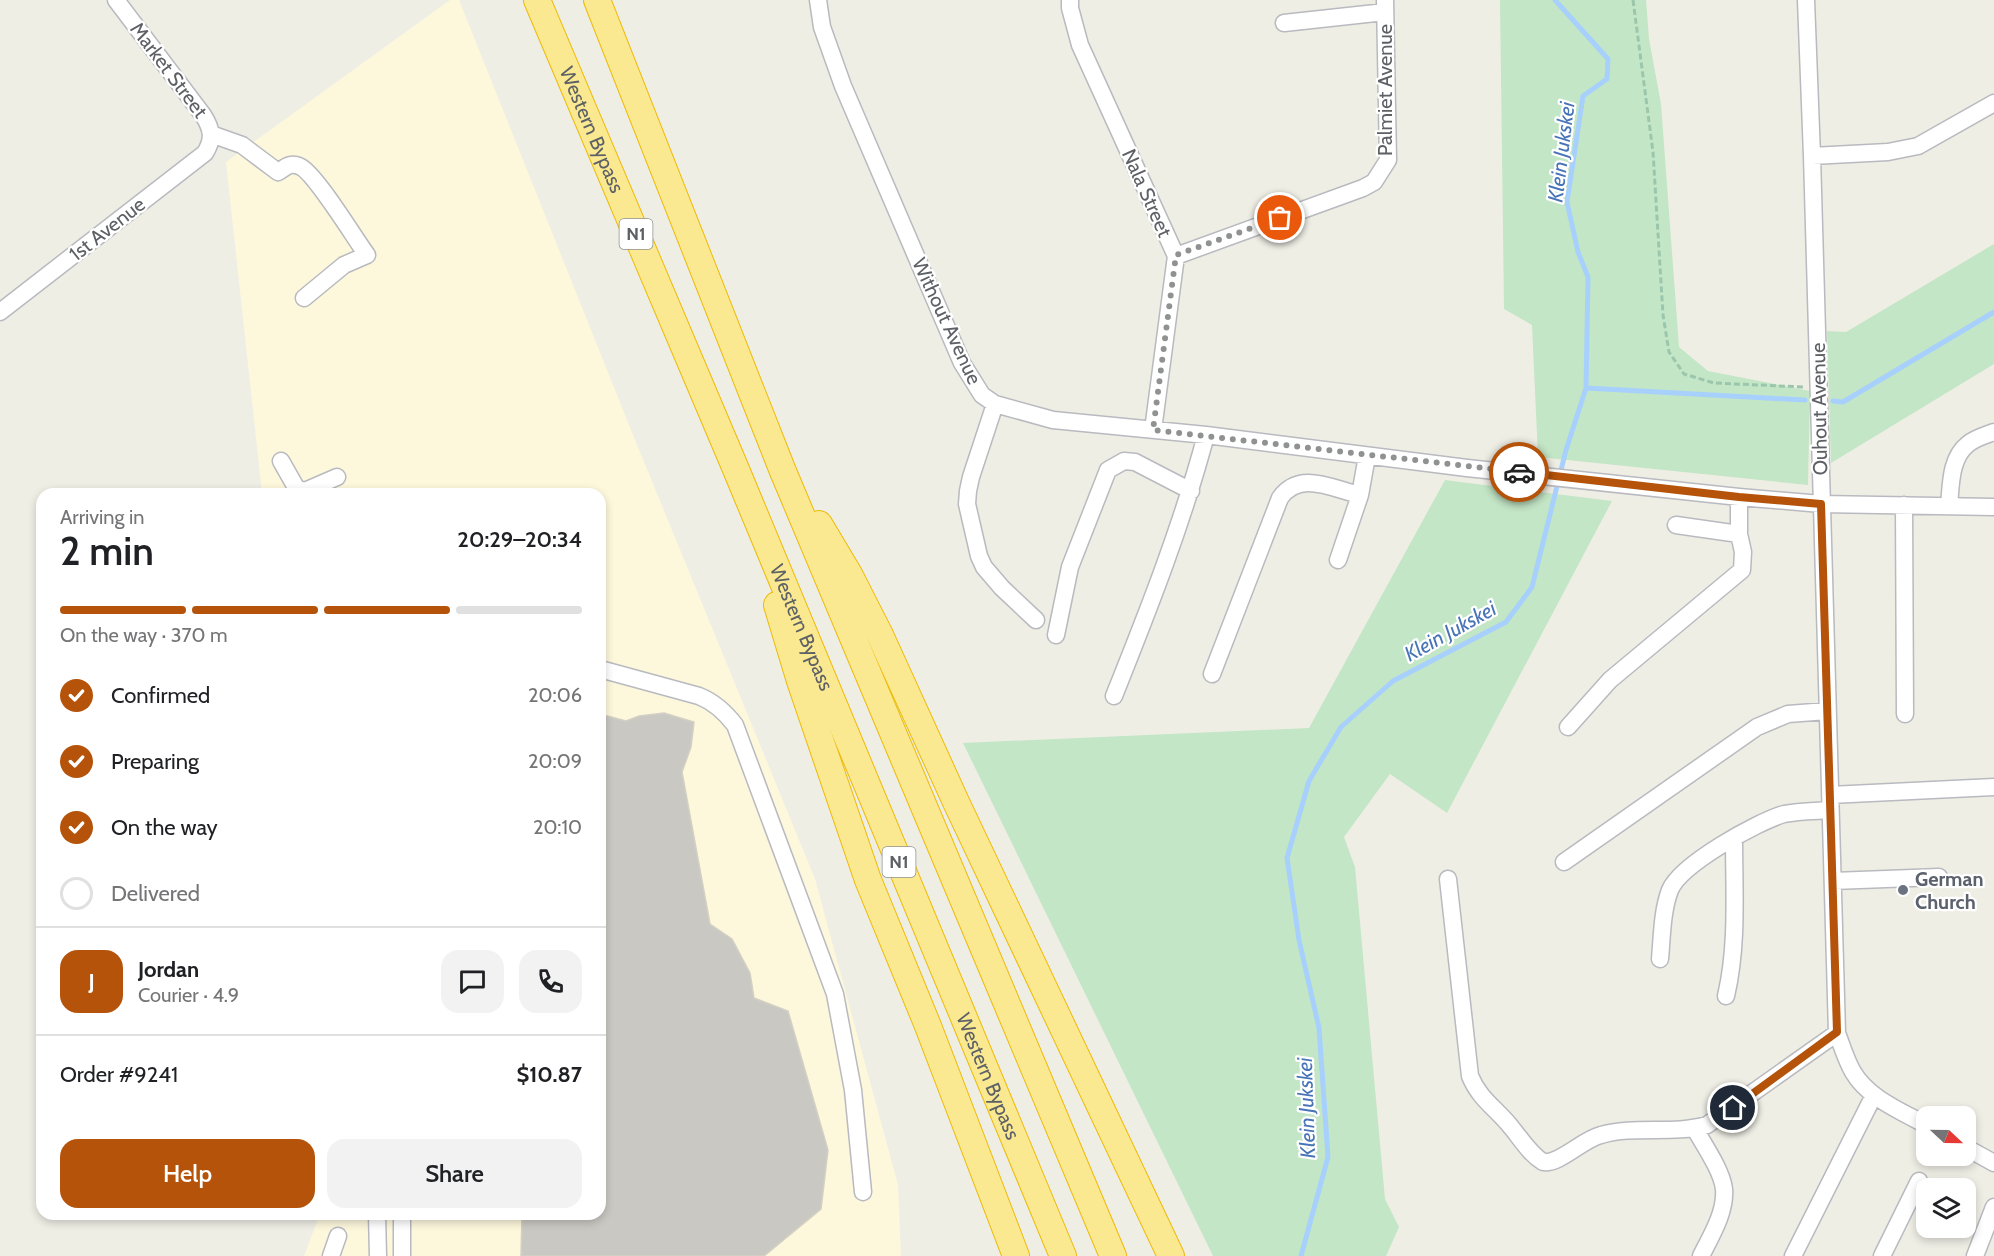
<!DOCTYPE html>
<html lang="en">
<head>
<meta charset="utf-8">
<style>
	body { margin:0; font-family:Cabin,sans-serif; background:#f2f2f2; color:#202124; height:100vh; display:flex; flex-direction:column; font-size:22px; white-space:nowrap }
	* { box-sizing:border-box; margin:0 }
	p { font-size:20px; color:#757577 }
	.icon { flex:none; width:33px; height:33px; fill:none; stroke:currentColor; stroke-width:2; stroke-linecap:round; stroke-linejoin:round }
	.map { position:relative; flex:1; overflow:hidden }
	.side { position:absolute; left:36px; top:488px; width:570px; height:732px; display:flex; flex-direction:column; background:#fff; border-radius:18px; box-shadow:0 3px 9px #0003 }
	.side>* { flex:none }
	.needle { width:39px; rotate:112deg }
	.controls { position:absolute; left:1916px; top:1106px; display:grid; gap:12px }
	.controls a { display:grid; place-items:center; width:60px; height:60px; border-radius:12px; background:#fff; box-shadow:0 3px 9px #0003; font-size:30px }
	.pin { position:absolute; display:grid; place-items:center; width:51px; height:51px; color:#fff; margin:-26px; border:3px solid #fff; border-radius:50%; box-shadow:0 2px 6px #0007 }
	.courier { position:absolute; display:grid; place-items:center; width:60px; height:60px; margin:-30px; border:4px solid #b45309; border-radius:50%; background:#fff; color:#222; box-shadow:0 2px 8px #0007 }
	.summary em { font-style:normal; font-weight:600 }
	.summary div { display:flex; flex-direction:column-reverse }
	.summary { display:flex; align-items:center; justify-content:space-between; height:102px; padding:0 24px }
	h1 { font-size:39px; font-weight:600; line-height:45px }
	.bar { display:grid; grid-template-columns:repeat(4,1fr); gap:9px 6px; align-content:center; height:72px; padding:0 24px }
	.bar i { height:8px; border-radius:4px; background:#e0e0e0 }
	.bar .active { background:#b45309 }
	.bar p { grid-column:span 4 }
	.line { display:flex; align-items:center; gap:15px; padding:0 24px; border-top:2px solid #e0e0e0 }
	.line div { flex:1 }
	.round { display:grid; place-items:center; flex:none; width:63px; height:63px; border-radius:18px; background:#f2f2f2 }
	ol { padding:0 24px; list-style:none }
	li { display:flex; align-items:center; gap:18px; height:66px }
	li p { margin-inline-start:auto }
	li .icon { padding:6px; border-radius:50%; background:#b45309; color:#fff; stroke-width:4 }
	li:last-child { color:#757577 }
	li i { width:33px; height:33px; border:3px solid #e0e0e0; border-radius:50% }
	.action { display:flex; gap:12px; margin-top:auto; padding:12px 24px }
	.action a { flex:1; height:69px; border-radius:18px; background:#b45309; color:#fff; font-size:24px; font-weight:600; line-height:69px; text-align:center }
	.action a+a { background:#f2f2f2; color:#202124 }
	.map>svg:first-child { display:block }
	.commercial { fill:#fdf8dc }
	.green { fill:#c3e6c6 }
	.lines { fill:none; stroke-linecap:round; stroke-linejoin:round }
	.stream { stroke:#a8d0fc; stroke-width:5 }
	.building { fill:#cac8c2; stroke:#d3d0c4; stroke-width:1.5 }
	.minor-casing { stroke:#b8babf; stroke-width:19 }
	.highway-casing { stroke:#edba07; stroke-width:28 }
	.path { stroke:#9cc6ac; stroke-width:3; stroke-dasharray:6 3; stroke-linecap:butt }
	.minor { stroke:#fff; stroke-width:16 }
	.highway { stroke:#fae991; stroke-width:26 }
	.done { stroke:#909292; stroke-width:6; stroke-dasharray:0 10.8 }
	.route { stroke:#b45309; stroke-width:8 }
	.worship-dot { fill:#6b7280; stroke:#fff; stroke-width:2 }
	.labels { text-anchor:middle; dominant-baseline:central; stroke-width:4.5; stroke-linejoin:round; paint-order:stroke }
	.shield { fill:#fff; stroke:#8e9093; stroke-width:1.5 }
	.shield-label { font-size:18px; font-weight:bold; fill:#5d6065 }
	.street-label { font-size:20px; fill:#5d6065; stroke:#fff }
	.worship-label { font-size:20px; font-weight:bold; fill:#5b616d; stroke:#fff; text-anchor:start }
	.water-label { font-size:21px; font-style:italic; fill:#4774b7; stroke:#fff }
</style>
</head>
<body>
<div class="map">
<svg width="1994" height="1256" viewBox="0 0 1994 1256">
	<rect width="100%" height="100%" fill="#efeee5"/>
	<!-- commercial -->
	<path class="commercial" d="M450 0H459L635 440 815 879 898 1185 901 1256H304L320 1214H600V494L262 493 226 162Z"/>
	<!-- green -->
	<path class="green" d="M1500 0H1646L1649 39 1661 104 1679 347 1708 371 1810 391 1808 485 1538 457 1532 325 1504 309Z
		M1994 244V364L1831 463 1827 331 1846 332Z
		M1445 480 1612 501 1447 813 1390 774 1344 837 1355 867 1385 1199 1399 1227 1386 1256H1213L963 743 1309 728Z"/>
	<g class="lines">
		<!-- stream -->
		<path class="stream" d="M1586 388 1805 400
			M1833 401 1843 402 1994 312
			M1301 1256 1328 1157 1319 1028 1299 940 1287 858 1309 781 1341 727 1393 681 1506 622 1532 587 1566 450 1586 388 1588 277 1578 252 1567 202 1583 96 1607 79 1608 59 1555 0"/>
	</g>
	<!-- building -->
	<path class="building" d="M664 713 694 722 691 747 682 772 710 924 732 939 750 973 754 998 788 1011 828 1150 821 1209 764 1256H521L522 1214H600V714L626 721 639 716Z"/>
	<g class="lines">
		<!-- minor casing -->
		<g class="minor-casing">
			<path id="minor" d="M818 0 822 27 843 86 962 363 982 395 995 404 1053 420 1206 435 1467 468 1739 497 1821 504 1994 507
				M1070 0V8L1080 45 1176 256 1153 430
				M1806 0 1812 156 1837 1033C1842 1046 1846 1060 1853 1072 1868 1098 1901 1111 1926 1125
				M1284 23 1385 12
				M211 134 242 145 278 172C285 168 290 162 299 166 314 171 355 239 367 255L344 265 304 298
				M1812 156 1888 152 1918 146 1994 103
				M1176 256 1363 188 1374 182 1388 160 1385 0
				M0 312 205 153C214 139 212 129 203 115L116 0
				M995 404 971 477 968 491 967 504 979 556 984 567 1002 588 1036 620
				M281 461 298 491 307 490 337 477
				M1904 505 1905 714
				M1949 506C1951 485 1950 458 1968 444 1975 438 1986 435 1994 432
				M1739 534V497
				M1338 560 1360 495
				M1056 635 1070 567 1108 470 1124 461 1135 462 1191 491
				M600 669 699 696C714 702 725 712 735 725L835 994 853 1090 863 1192
				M1212 674 1280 498C1300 470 1332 489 1360 495L1367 456
				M1114 696C1148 611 1182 525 1206 435
				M1568 727 1610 680 1742 570 1743 552 1739 534 1676 525
				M1830 795 1994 787
				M1564 862 1757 727 1788 714 1827 711
				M1448 879 1470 1076C1480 1100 1496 1108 1511 1127 1521 1139 1530 1154 1543 1162 1559 1165 1583 1139 1601 1135 1635 1125 1672 1135 1707 1125L1837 1033
				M1833 881 1939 877
				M1660 959C1662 937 1662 911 1670 890 1681 864 1757 822 1784 814 1798 811 1815 811 1830 810
				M1726 996C1738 945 1734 891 1734 838
				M1695 1129C1704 1145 1722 1171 1724 1189 1726 1212 1711 1236 1701 1256
				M1965 1147 1994 1163
				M377 1214 378 1256
				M402 1214V1256
				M331 1256 338 1236
				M1793 1256 1874 1095
				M1882 1256 1919 1181
				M1975 1256 1994 1207"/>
		</g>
		<!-- highway casing -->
		<g class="highway-casing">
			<g id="highway">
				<path id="s1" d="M537 0 735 467 1063 1256"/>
				<path d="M597 0 782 469 1113 1256"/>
				<path d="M819 524 850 576 880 635 956 802 1171 1256"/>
				<path d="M777 605 800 681 868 880 928 1026 1016 1256"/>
			</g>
		</g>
		<!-- path -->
		<path class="path" d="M1633 0 1653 152 1663 315 1669 352 1684 374 1714 383 1804 387"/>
		<!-- minor -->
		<use href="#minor" class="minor"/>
		<!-- highway -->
		<use href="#highway" class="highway"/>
	</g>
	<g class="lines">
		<!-- done -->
		<path class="done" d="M1280 218 1176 255 1153 430 1519 472"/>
		<!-- route -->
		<path class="route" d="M1519 472 1739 497 1821 504 1837 1032 1733 1108"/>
	</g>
	<!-- markers -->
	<circle class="worship-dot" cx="1903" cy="890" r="6"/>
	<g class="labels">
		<!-- shield labels -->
		<g class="shield">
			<rect x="619.5" y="219" width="33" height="30" rx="4.5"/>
			<rect x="882.5" y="847" width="33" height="30" rx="4.5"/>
		</g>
		<g class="shield-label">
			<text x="636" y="234">N1</text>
			<text x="899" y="862">N1</text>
		</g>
		<!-- street labels -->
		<g class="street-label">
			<text transform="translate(169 70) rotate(53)">Market Street</text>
			<text transform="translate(1385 90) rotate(-90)">Palmiet Avenue</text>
			<text stroke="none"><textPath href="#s1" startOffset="141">Western Bypass</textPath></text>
			<text transform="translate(1147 193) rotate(66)">Nala Street</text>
			<text transform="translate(107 229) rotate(-38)">1st Avenue</text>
			<text transform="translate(947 321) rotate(65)">Without Avenue</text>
			<text transform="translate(1819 409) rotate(-91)">Ouhout Avenue</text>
			<text stroke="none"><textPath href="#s1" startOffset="681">Western Bypass</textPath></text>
			<text stroke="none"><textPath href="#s1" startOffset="1167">Western Bypass</textPath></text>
		</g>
		<!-- worship labels -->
		<g class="worship-label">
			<text x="1915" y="879">German<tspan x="1915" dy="23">Church</tspan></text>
		</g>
		<!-- water labels -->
		<g class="water-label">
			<text transform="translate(1561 152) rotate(-83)">Klein Jukskei</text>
			<text transform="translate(1450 631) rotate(-29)">Klein Jukskei</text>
			<text transform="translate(1306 1108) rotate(-92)">Klein Jukskei</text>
		</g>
	</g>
</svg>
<div class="controls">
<a><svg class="needle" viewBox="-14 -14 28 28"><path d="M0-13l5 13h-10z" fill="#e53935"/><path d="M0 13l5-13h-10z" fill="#757577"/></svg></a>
<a><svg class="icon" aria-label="layers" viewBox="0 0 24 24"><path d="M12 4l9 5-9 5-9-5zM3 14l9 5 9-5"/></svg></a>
</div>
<div class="pin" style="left:1280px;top:218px;background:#ea580c"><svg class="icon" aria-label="bag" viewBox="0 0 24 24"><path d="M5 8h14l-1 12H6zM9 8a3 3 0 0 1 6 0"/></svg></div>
<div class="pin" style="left:1733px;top:1108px;background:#1f2937"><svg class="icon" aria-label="home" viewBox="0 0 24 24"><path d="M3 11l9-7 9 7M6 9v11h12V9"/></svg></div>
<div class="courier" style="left:1519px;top:472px"><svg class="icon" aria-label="car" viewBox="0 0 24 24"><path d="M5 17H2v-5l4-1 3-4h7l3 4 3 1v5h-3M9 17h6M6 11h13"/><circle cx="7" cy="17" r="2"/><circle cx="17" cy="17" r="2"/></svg></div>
<section class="side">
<div class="summary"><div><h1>2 min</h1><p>Arriving in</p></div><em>20:29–20:34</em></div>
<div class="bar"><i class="active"></i><i class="active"></i><i class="active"></i><i></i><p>On the way · 370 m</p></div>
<ol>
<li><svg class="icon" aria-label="check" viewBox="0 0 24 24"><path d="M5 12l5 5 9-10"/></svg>Confirmed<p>20:06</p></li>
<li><svg class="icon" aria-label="check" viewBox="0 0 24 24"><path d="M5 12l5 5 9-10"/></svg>Preparing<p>20:09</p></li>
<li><svg class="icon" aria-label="check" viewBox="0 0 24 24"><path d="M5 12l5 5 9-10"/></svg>On the way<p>20:10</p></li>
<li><i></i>Delivered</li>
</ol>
<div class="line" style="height:108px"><b class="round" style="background:#b45309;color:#fff">J</b><div><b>Jordan</b><p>Courier · 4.9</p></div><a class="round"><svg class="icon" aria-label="chat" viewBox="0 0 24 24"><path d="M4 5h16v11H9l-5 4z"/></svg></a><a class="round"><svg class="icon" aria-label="phone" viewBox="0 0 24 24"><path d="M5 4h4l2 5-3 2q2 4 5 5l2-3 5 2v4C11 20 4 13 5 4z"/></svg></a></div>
<div class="line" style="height:78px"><div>Order #9241</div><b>$10.87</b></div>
<div class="action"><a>Help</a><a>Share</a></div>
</section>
</div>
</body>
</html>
